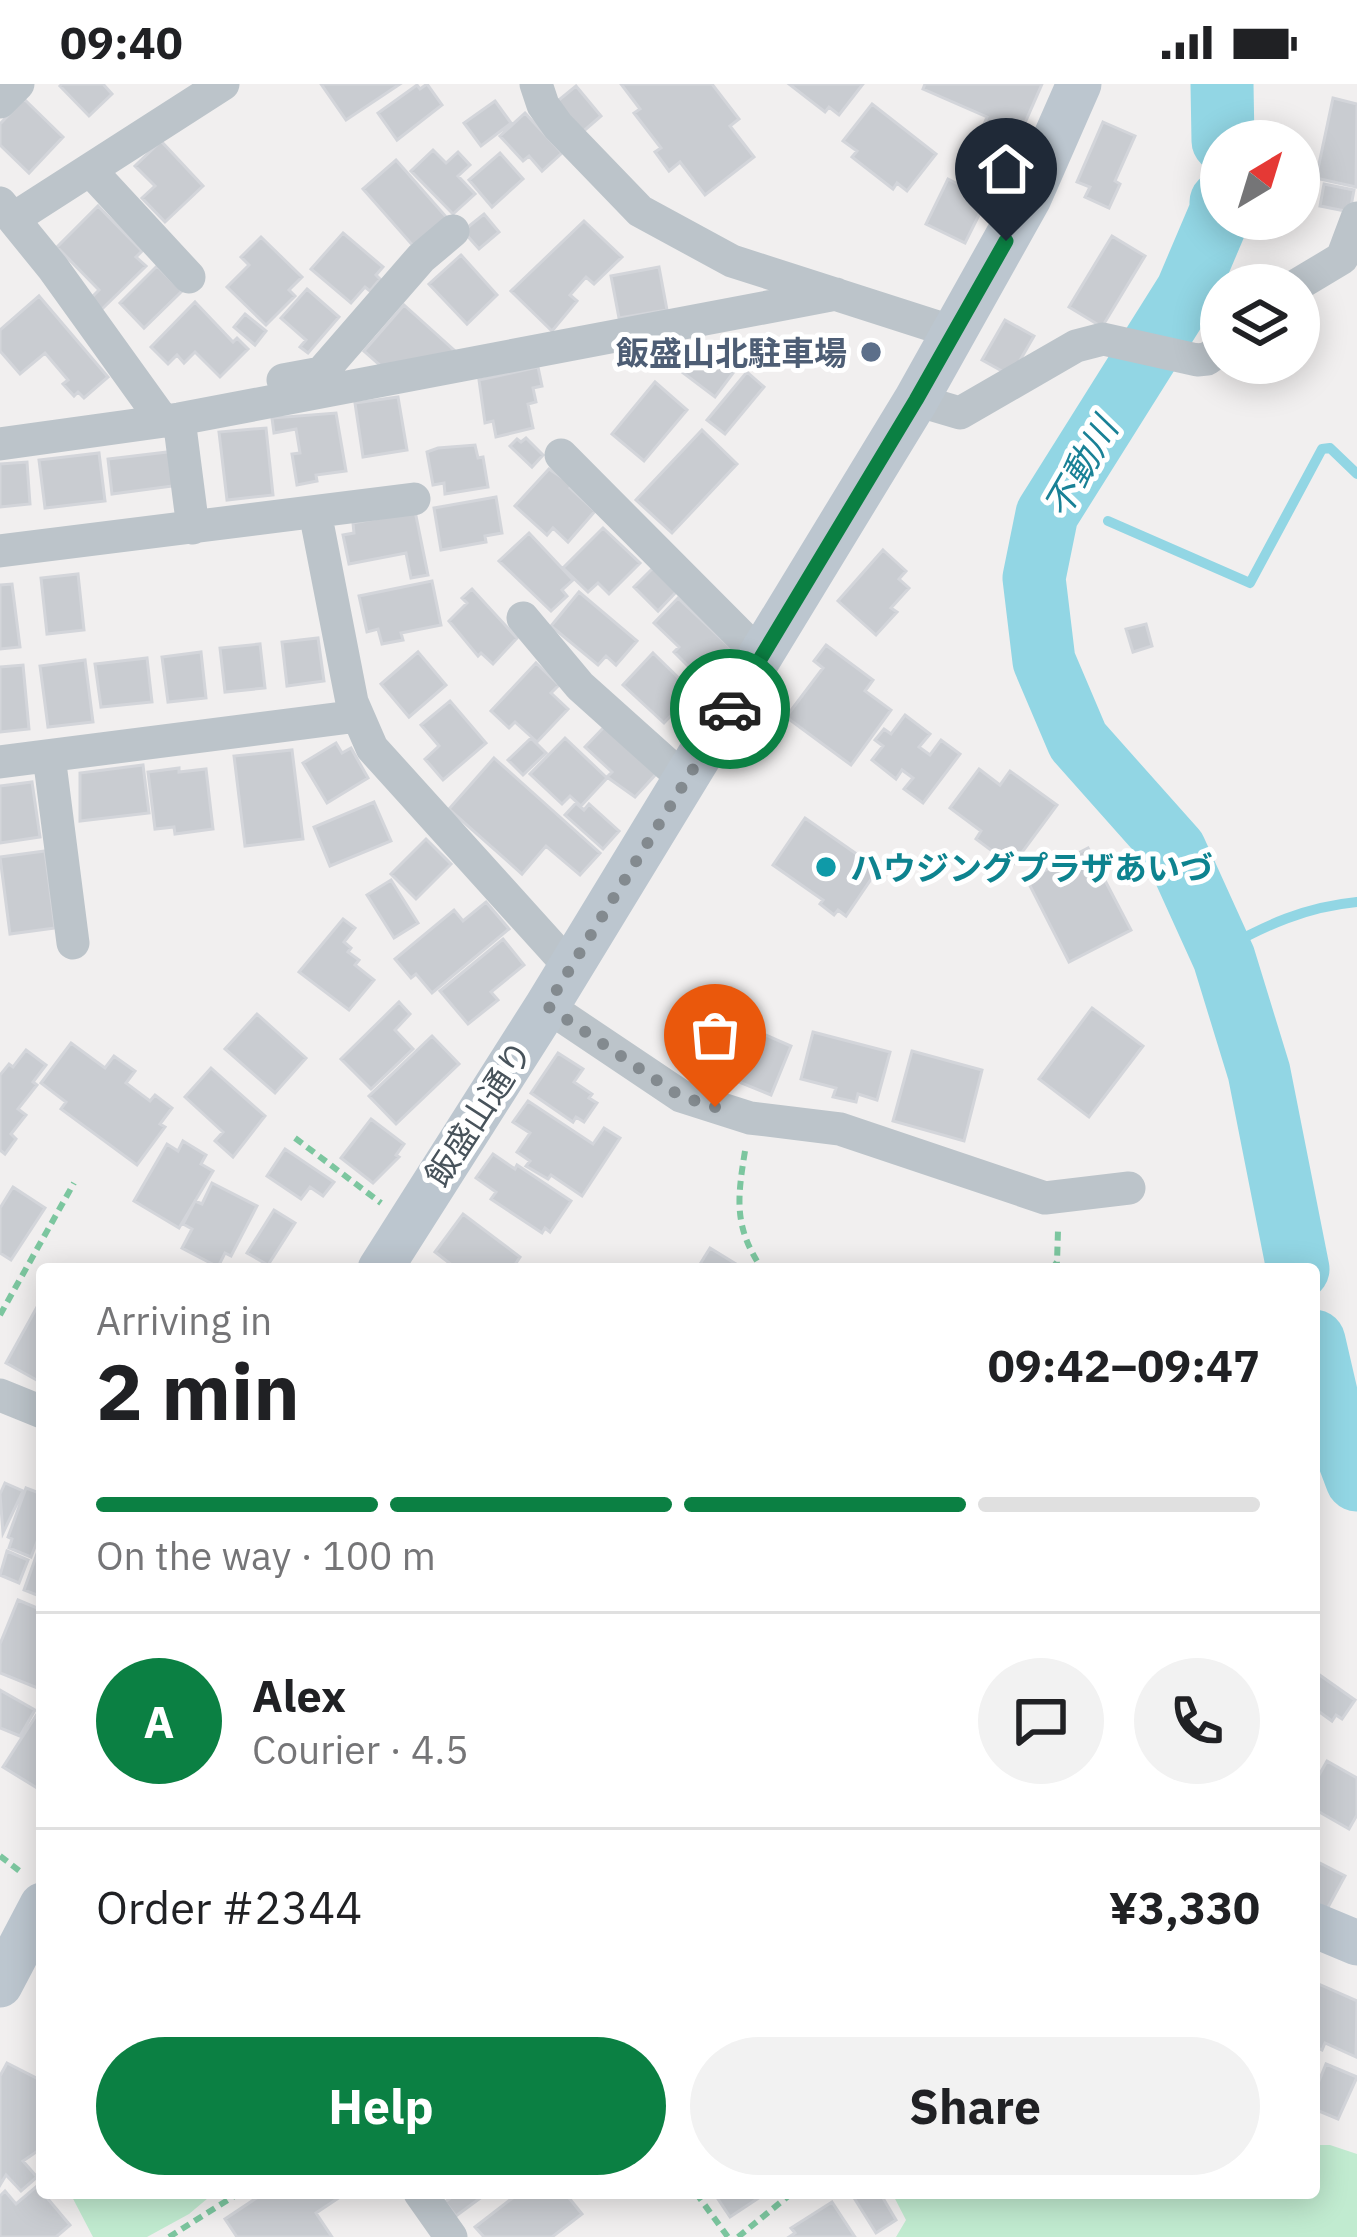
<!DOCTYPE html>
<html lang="en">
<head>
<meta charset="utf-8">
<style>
	body { margin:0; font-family:"IBM Plex Sans","Noto Sans JP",sans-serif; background:#f2f2f2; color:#202124; height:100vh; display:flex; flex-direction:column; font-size:45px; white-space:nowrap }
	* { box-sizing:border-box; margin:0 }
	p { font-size:39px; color:#757577 }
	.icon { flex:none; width:66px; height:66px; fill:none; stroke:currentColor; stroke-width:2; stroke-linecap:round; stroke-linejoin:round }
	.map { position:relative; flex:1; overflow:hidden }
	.sheet { position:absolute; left:36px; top:1179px; width:1284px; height:936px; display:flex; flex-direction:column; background:#fff; border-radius:12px; box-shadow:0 6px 30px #0003 }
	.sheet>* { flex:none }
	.needle { width:78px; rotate:38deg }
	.tools { position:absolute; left:1200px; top:36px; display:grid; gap:24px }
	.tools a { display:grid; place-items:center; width:120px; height:120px; border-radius:50%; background:#fff; box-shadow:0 6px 30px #0003; font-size:60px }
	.pin { position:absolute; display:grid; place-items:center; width:102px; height:102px; color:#fff; margin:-123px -51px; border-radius:50% 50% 50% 0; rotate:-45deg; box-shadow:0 0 12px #0007 }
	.pin .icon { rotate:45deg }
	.courier { position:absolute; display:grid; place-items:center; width:120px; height:120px; margin:-60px; border:9px solid #0b8043; border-radius:50%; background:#fff; color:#222; box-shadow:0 3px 15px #0007 }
	.overview em { font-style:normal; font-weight:800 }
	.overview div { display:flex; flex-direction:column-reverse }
	.overview { display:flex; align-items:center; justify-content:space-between; height:204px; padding:0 60px }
	h1 { font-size:78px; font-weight:800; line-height:90px }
	.bar { display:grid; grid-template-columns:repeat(4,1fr); gap:18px 12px; align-content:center; height:144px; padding:0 60px }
	.bar i { height:15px; border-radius:9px; background:#e0e0e0 }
	.bar .current { background:#0b8043 }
	.bar p { grid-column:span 4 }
	.line { display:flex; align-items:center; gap:30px; padding:0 60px; border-top:3px solid #e0e0e0 }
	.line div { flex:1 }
	.round { display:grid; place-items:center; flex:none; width:126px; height:126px; border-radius:63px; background:#f2f2f2 }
	.primary-button { display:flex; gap:24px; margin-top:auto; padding:24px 60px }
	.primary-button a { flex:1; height:138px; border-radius:72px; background:#0b8043; color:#fff; font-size:48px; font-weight:800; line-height:138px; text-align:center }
	.primary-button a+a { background:#f2f2f2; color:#202124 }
	.status { display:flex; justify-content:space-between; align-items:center; height:84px; padding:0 60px; background:#fff; direction:ltr }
	.status svg { height:33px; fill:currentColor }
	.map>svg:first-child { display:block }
	.green { fill:#c1ebd0 }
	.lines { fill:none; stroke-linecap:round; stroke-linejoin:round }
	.stream { stroke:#92d6e4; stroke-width:10 }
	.river { stroke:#92d6e4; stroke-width:63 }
	.building { fill:#c9ccd1; stroke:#d3d5da; stroke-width:3 }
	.path { stroke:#7cc69f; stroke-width:6; stroke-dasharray:9 6; stroke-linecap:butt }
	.street { stroke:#bcc4ca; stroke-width:33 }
	.secondary { stroke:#bcc6cf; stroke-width:45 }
	.done { stroke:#838a8f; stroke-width:12; stroke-dasharray:0 21.6 }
	.route { stroke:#0b8043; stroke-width:15 }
	.service-dot { fill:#5c6f8a; stroke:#fff; stroke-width:4.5 }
	.culture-dot { fill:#0f9aa8; stroke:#fff; stroke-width:4.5 }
	.labels { text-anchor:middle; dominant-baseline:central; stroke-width:10; stroke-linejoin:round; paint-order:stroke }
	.service-label { font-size:33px; font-weight:bold; fill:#4e5e75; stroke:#fff; text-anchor:end }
	.culture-label { font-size:33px; font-weight:bold; fill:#0d838f; stroke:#fff; text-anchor:start }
	.street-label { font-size:33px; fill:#48535b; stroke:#fff }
	.water-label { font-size:36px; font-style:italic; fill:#198196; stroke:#fff }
</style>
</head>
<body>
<div class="status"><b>09:40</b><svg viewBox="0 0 49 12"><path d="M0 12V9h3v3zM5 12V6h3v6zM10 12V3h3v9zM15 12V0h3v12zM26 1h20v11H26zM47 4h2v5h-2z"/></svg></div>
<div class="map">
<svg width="1357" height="2153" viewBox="0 0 1357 2153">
	<rect width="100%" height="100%" fill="#f1efef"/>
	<!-- green -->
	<path class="green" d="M1314 2061H1330L1357 2070V2153H896L906 2136 892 2109H1314Z
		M70 2109H214L189 2130 147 2153H93Z"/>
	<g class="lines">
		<!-- stream -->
		<path class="stream" d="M1108 437 1250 499 1322 365 1330 364 1357 390
			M1221 866C1266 841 1305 823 1357 818"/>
		<!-- river -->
		<path class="river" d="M1222 0 1223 57
			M1221 118V127L1187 207 1047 430 1034 494 1044 577 1078 657 1175 766 1224 874 1259 988 1298 1185
			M1314 1257 1329 1322 1357 1396"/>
	</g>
	<!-- building -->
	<path class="building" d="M62 0H103L112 10 89 32 60 2Z
		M321 0H400L346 36Z
		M427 0 442 21 397 56 378 29 417 1 420 5Z
		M621 0H712L739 35 730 42 754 73 705 111 680 78 669 87 655 68 661 64 634 29 640 25Z
		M789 0H863L839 31 829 23 825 28Z
		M925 0H1042L1021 48 1005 41 998 58 980 50 987 33 923 5Z
		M576 2 601 32 579 51 554 20Z
		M1333 14 1357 20 1356 103 1316 94Z
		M24 15 63 53 29 89 0 61V40Z
		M495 17 511 39 481 62 464 39Z
		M872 20 936 70 907 107 897 99 893 105 852 73 857 67 843 57Z
		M525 29 562 69 542 87 529 72 523 77 500 52Z
		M1103 38 1135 52 1115 97 1120 100 1109 124 1085 113 1090 103 1077 98Z
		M161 57 203 102 165 138 142 114 155 102 135 82Z
		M433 66 446 79 458 68 470 81 458 92 475 110 453 130 411 87Z
		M500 69 523 95 492 123 469 96Z
		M396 76 448 135 415 164 363 105Z
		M948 95 987 115 965 159 926 140Z
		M1324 100 1354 106 1350 128 1320 122Z
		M98 122 142 167 136 173 146 182 99 228 88 217 99 206 57 163Z
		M484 130 499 148 479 165 463 147Z
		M584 137 622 173 594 200 586 193 570 211 577 217 552 247 511 207Z
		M343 149 383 183 376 191 380 195 370 207 365 203 351 219 311 185Z
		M1112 152 1145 172 1102 243 1069 223Z
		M261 153 302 193 289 206 295 212 266 241 227 203 249 181 241 173Z
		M461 171 497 211 467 240 429 200Z
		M157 182 182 207 144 244 120 219Z
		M659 183 667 226 619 234 611 192Z
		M307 205 339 233 308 269 300 263 306 256 281 234Z
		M39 212 108 293 84 314 78 308 74 312 63 300 68 296 45 269 20 290 0 267V246Z
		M195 218 233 258 237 254 248 265 220 293 195 268 184 279 177 271 168 280 151 263Z
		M404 221 455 267 390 290 364 267Z
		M245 230 266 247 255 261 234 243Z
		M1005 236 1034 252 1011 292 982 276Z
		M695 255 736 285 715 313 674 282Z
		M538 283 542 302 533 304 536 318 528 320 533 344 496 353 493 337 485 339 479 296Z
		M747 288 764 303 725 350 707 336Z
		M655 298 687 326 644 377 612 350Z
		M398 313 407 366 363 373 355 319Z
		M336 329 346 387 316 391 317 397 297 401 292 370 300 369 296 345 274 349 272 334Z
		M266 344 273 411 227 416 219 348Z
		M702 346 737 380 672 449 636 416Z
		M526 354 543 371 532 383 510 362 517 355 521 358Z
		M475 361 478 374 483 373 488 403 445 410 444 399 433 401 427 368 438 364Z
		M176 367 180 401 112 410 108 375Z
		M99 369 105 417 45 424 39 376Z
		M27 378 30 420 0 423V380Z
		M549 385 573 401 570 404 595 427 568 458 553 444 547 451 515 422Z
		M496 413 502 449 485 452 486 458 441 466 434 424Z
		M415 427 428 491 411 494 406 469 349 480 343 451 354 449 353 439Z
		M603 444 640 479 609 510 598 499 588 508 563 484Z
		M529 449 573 496 562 506 567 512 551 527 499 477Z
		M883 466 906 487 899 495 909 504 891 524 897 528 876 551 838 517Z
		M653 484 677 507 658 527 634 503Z
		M78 490 84 546 47 550 41 494Z
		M432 497 441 541 401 549 403 556 382 560 378 545 367 548 359 512Z
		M12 500 20 563 0 565V501Z
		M472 505 517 554 493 580 481 569 478 572 449 537 467 519 462 514Z
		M579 508 637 557 616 581 606 572 598 581 551 542Z
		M678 514 731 564 710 587 698 575 690 584 674 568 679 563 654 539Z
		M1146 540 1152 562 1133 568 1126 545Z
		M318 554 324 597 287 602 282 558Z
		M260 560 265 604 225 608 220 564Z
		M826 561 873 596 865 607 891 626 851 681 786 633 823 584 814 577Z
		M201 568 206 614 168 618 162 573Z
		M418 568 446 601 409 633 381 600Z
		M653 569 690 605 681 614 684 618 664 639 623 601Z
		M147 574 152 618 101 623 95 580Z
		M85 576 93 638 48 643 40 582Z
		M536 579 559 601 551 609 568 625 537 658 515 638 509 644 491 627Z
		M23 581 29 645 0 648V583Z
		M450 617 486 659 443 696 425 675 439 662 421 641Z
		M905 631 930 650 919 663 930 671 941 656 960 670 923 719 904 705 913 694 902 686 896 695 872 676 883 662 875 656 884 645 891 650Z
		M606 641 657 689 635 713 607 693 612 688 585 663Z
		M531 654 546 669 523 691 508 676Z
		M565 654 607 694 581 722 570 712 562 720 530 690Z
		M336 659 342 669 351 664 368 694 327 719 303 679Z
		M292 666 303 755 245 762 234 672Z
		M494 674 600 769 580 791 546 762 522 790 449 725Z
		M143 681 149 729 80 737V689Z
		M179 684V688L206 685 213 745 175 750 174 743 155 745 148 688Z
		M979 685 1000 701 1010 687 1057 721 1012 782 976 755 981 747 950 724Z
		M32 698 40 753 0 759V702Z
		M374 718 391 757 330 782 314 743Z
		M576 719 584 726 589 720 619 747 603 765 565 731Z
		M805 734 878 785 846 832 838 826 834 831 820 820 823 816 773 781Z
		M426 755 451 780 416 815 391 790Z
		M1088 764 1131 846 1069 878 1027 796Z
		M45 767 55 844 10 850 0 773Z
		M391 796 418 839 394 854 367 811Z
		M486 818 509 845 432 909 416 890 411 894 395 875 454 826 463 837Z
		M343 835 355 844 344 858 351 864 348 868 359 876 355 881 374 896 349 926 299 888Z
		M503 855 524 881 491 908 498 916 468 940 440 907Z
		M399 918 410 930 395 946 413 965 371 1005 341 975Z
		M1092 924 1143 962 1089 1033 1039 995Z
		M708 925 733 935 736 927 758 936 754 946 791 962 771 1011 687 977Z
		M257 930 306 974 275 1009 225 965Z
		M813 948 890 968 877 1016 858 1010 856 1018 833 1013 836 1004 801 995Z
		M432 952 459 980 396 1040 369 1012Z
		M71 959 105 984 114 972 135 987 126 999 150 1017 155 1011 172 1024 160 1040 165 1043 137 1081 61 1025 66 1018 41 999Z
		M26 966 46 981 33 998 37 1001 18 1025 26 1031 11 1050 16 1055 5 1070 0 1066V991L9 980 13 983Z
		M912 967 982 986 964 1057 893 1037Z
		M558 969 583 985 574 998 592 1010 589 1014 597 1019 584 1038 576 1033 573 1038 531 1009Z
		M211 984 265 1032 233 1073 215 1057 223 1048 185 1013Z
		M528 1017 593 1060 604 1044 620 1054 582 1112 551 1091 548 1095 526 1082 530 1077 517 1068 530 1049 513 1038Z
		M371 1035 404 1060 396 1071 399 1073 373 1099 341 1074Z
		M183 1057 206 1071 201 1080 213 1087 179 1144 134 1117 167 1060 178 1067Z
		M285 1065 334 1098 323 1112 310 1103 301 1115 267 1092Z
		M493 1070 515 1085 517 1081 571 1117 550 1148 545 1144 542 1149 491 1115 496 1108 476 1094Z
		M212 1099 257 1122 231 1172 225 1169 218 1183 182 1164 192 1145 183 1140 195 1117 202 1120Z
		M13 1103 45 1124 11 1176 0 1169V1124Z
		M274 1126 295 1139 268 1181 247 1169Z
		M463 1130 520 1173 512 1185H457L435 1168Z
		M710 1164 741 1183 740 1185H697Z
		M42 1214V1299L6 1279Z
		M5 1399 23 1407 3 1449 0 1410Z
		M26 1404 42 1410V1445L31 1473 9 1464 12 1455 8 1453Z
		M42 1456V1513L24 1506Z
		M7 1467 28 1476 19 1499 0 1491Z
		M18 1516 42 1526 40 1605 0 1589V1560Z
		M1314 1587 1355 1616 1342 1635 1336 1631 1332 1637 1314 1624Z
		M0 1606 35 1626 20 1652 0 1644Z
		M39 1627 42 1629V1695L37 1704 3 1683Z
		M1327 1677 1357 1694V1731L1349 1745 1314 1725V1700Z
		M1314 1776 1345 1792 1327 1825 1314 1819Z
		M1314 1898 1357 1917 1356 1973 1325 1959 1322 1966 1314 1962Z
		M7 1979 42 1997V2064L23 2077 37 2093 21 2107 6 2091 0 2101V1992Z
		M1326 1980 1357 1993 1338 2035 1314 2025V2009Z
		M37 2102 70 2141 56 2153H0V2112L5 2107 16 2120Z
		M264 2109H346L316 2129 332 2153H237L225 2135Z
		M457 2109H480L483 2112 456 2132 445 2118Z
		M519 2109H565L582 2130 552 2153H484L475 2143Z
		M714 2109H766L730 2133Z
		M851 2109H880L896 2136 876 2149Z
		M832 2118 855 2153H789L795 2149 791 2144Z"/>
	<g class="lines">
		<!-- path -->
		<path class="path" d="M295 1054 381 1119
			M745 1067C737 1116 734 1143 762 1185
			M1052 1185 1057 1178 1058 1146
			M0 1231 74 1099
			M0 1772 21 1788
			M696 2109 728 2153
			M169 2153 239 2109
			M738 2153 792 2109"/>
		<!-- street -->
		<path class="street" d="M536 0 543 21 558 42 640 127 732 177 953 248
			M0 18 18 0
			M90 86 189 193
			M0 119 53 184 163 337
			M16 133 223 0
			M1297 201 1342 174 1357 134
			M283 296 321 289 421 174 453 147
			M916 316 960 329 1076 262 1103 255 1197 276 1207 275 1221 265
			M179 335 193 444
			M0 360 179 335 836 210
			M561 371 762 573
			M315 428 352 618 372 664 570 883
			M0 467 414 415
			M523 534 580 602 686 697
			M49 672 73 859
			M0 678 358 632
			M547 922 681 1012 750 1034 840 1045 1045 1114 1129 1104
			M0 1311 42 1328
			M420 2109 451 2153"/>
		<!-- secondary -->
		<path class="secondary" d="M380 1185 547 922 916 316 1029 114 1079 0
			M1314 1841 1357 1859
			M0 1901 42 1821"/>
	</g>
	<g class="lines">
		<!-- done -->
		<path class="done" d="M715 1023 680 1012 547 922 730 625"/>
		<!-- route -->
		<path class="route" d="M730 625 916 316 1006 157"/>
	</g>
	<!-- markers -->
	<circle class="service-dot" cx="871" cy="268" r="12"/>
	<circle class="culture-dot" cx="826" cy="783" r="12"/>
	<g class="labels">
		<!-- service labels -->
		<g class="service-label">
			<text x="847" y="268">飯盛山北駐車場</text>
		</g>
		<!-- culture labels -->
		<g class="culture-label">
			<text x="850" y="783">ハウジングプラザあいづ</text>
		</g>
		<!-- street labels -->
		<g class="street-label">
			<text transform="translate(478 1029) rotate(-57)">飯盛山通り</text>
		</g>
		<!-- water labels -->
		<g class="water-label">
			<text transform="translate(1080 383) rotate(-60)">不動川</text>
		</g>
	</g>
</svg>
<div class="tools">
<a><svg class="needle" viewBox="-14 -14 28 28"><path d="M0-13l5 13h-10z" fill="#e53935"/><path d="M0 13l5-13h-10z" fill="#757577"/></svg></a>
<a><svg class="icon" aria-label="layers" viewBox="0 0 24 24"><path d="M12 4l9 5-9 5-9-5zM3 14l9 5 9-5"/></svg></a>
</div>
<div class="pin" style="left:715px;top:1023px;background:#ea580c"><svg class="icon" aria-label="bag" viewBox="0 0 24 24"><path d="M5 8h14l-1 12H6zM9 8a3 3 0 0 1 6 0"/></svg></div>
<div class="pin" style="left:1006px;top:157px;background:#1f2937"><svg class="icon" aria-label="home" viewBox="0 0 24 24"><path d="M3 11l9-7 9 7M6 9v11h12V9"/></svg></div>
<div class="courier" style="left:730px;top:625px"><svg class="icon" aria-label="car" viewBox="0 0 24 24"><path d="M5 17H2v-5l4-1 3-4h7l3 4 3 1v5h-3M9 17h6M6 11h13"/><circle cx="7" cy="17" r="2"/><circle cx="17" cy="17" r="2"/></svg></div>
<section class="sheet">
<div class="overview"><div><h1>2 min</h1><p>Arriving in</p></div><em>09:42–09:47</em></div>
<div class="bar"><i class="current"></i><i class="current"></i><i class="current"></i><i></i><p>On the way · 100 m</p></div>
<div class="line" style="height:216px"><b class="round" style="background:#0b8043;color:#fff">A</b><div><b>Alex</b><p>Courier · 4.5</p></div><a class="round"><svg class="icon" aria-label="chat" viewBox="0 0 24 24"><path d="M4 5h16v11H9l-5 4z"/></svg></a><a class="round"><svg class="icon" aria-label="phone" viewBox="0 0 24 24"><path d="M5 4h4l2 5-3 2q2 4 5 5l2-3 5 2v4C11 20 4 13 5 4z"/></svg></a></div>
<div class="line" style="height:156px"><div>Order #2344</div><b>¥3,330</b></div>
<div class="primary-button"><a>Help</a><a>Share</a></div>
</section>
</div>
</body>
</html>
